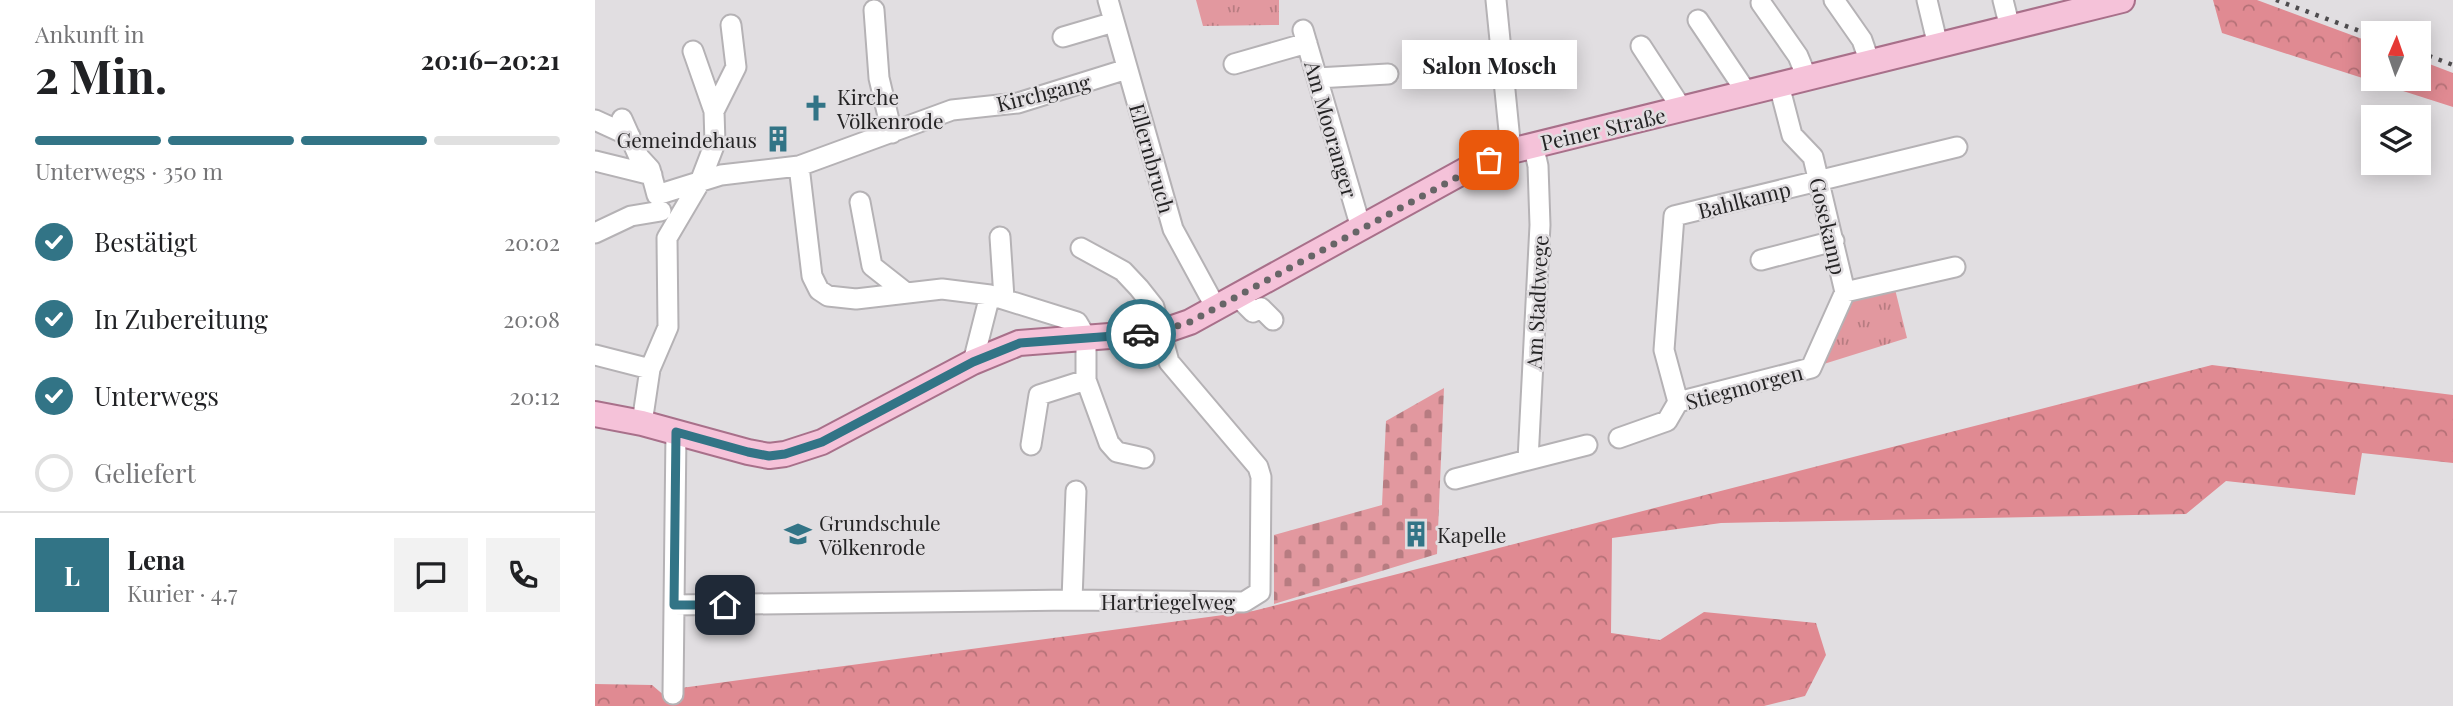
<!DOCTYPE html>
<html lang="de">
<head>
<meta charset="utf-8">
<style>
	body { margin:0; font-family:"Playfair Display",serif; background:#f2f2f2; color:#202124; height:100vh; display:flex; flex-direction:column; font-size:26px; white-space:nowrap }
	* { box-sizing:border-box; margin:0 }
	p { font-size:23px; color:#757577 }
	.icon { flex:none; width:38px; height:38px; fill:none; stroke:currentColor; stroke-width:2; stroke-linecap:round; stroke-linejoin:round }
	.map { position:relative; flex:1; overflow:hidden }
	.details { display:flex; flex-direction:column; background:#fff; width:595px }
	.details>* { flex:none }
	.needle { width:46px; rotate:2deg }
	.tools { position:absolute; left:1766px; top:21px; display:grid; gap:14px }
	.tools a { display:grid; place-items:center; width:70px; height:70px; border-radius:0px; background:#fff; box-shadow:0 4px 18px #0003; font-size:35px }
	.pin { position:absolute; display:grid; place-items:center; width:60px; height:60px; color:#fff; margin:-30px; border-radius:14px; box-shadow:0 4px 10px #0006 }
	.courier { position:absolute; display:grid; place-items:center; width:70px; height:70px; margin:-35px; border:5px solid #327486; border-radius:50%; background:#fff; color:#222; box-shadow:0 2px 9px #0007 }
	.bubble { position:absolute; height:49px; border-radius:0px; background:#fff; box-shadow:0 4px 18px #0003; font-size:23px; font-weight:700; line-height:49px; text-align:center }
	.overview em { font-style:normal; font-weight:700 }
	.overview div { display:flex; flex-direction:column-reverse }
	.overview { display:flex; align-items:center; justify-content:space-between; height:119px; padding:0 35px }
	h1 { font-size:46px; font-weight:700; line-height:52px }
	.bar { display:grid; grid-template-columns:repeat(4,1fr); gap:10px 7px; align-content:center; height:84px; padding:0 35px }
	.bar i { height:9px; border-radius:5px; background:#e0e0e0 }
	.bar .selected { background:#327486 }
	.bar p { grid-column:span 4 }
	.line { display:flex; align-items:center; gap:18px; padding:0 35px; border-top:2px solid #e0e0e0 }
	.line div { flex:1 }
	.round { display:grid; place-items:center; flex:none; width:74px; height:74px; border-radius:0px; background:#f2f2f2 }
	ol { padding:0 35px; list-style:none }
	li { display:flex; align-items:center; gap:21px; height:77px }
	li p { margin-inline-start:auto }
	li .icon { padding:7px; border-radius:50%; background:#327486; color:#fff; stroke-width:4 }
	li:last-child { color:#757577 }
	li i { width:38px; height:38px; border:4px solid #e0e0e0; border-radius:50% }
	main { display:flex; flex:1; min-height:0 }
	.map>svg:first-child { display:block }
	.forest { fill:url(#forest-crowns) }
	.cemetery { fill:url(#cemetery-stones) }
	.park { fill:url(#park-tufts) }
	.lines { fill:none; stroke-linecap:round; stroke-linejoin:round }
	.minor-casing { stroke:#b5b2b5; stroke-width:23 }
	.major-casing { stroke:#a8708a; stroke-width:28 }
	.minor { stroke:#fff; stroke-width:19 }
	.major { stroke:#f5c2d9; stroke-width:24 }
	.rail { stroke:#4e4c4e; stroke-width:4.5; stroke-dasharray:3.5 7; stroke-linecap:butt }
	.done { stroke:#676567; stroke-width:7; stroke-dasharray:0 12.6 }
	.route { stroke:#327486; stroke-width:9 }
	.labels { text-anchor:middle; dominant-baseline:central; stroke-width:5; stroke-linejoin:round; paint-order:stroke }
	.street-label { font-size:21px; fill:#252425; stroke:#e1dee1 }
	.poi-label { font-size:21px; fill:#252425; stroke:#e1dee1; text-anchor:start }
</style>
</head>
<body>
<main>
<section class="details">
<div class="overview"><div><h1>2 Min.</h1><p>Ankunft in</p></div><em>20:16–20:21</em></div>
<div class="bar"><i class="selected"></i><i class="selected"></i><i class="selected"></i><i></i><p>Unterwegs · 350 m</p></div>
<ol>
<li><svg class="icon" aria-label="check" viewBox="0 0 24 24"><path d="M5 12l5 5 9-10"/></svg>Bestätigt<p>20:02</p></li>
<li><svg class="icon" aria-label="check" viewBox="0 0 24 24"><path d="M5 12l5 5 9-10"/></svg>In Zubereitung<p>20:08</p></li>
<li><svg class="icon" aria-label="check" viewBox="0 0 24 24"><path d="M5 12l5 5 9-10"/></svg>Unterwegs<p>20:12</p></li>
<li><i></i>Geliefert</li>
</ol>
<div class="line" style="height:126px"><b class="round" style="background:#327486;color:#fff">L</b><div><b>Lena</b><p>Kurier · 4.7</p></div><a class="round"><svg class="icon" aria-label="chat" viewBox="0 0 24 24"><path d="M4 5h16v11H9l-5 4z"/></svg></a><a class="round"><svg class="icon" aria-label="phone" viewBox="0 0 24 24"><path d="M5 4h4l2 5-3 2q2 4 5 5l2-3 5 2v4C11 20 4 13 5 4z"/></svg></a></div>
</section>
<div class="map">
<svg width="1858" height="706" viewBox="0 0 1858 706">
	<defs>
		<pattern id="forest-crowns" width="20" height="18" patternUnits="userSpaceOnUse" patternTransform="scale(1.75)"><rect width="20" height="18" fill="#e08a92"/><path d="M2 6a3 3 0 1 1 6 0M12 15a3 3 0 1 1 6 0" fill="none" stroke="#b57177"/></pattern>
		<pattern id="cemetery-stones" width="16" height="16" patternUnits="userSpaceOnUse" patternTransform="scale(1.75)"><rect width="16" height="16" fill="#e2989f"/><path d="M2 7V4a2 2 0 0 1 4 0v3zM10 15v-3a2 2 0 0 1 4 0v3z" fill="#b77c81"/></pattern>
		<pattern id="park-tufts" width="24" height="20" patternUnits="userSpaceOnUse" patternTransform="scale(1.75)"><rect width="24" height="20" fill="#e2989f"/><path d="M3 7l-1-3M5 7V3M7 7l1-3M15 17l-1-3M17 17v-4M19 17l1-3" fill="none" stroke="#b77c81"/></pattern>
	</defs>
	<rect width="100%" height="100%" fill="#e1dee1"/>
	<!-- forest -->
	<path class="forest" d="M1618 0H1662L1778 43V79H1824V60L1858 73V107L1627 33Z
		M1617 365 1858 395V463L1767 453 1760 495 1631 481 1591 514 1126 523 1017 538 1016 633 1065 640 1109 612 1221 623 1231 655 1210 696 1169 706H0V684L57 685 71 697 86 688 658 611Z"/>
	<!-- cemetery -->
	<path class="cemetery" d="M849 388 842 554 679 604V535L787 505 791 421Z"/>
	<!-- park -->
	<path class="park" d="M601 0H684V25L608 26Z
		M1298 281 1312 338 1216 368 1250 292Z"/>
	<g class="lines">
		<!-- minor casing -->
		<g class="minor-casing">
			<path id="minor" d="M513 0 578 229 621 308
				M901 0 916 151
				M1239 0 1267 40 1275 63
				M1332 0 1343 46
				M1408 0 1415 28
				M1166 3 1203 56 1212 78
				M279 10 284 78 297 133
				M1103 20 1152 93
				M708 30 766 228
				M468 37 519 22
				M1046 46 1087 109
				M639 64 712 43
				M722 78 793 74
				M1184 85 1197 135 1218 157 1250 292
				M119 111 141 67 136 25
				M27 119 44 157 55 169 62 195 126 175 204 166 357 110 423 103 532 69
				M0 120 35 136
				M0 161 57 175
				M204 166 217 276 224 290 233 296 261 299 347 289 395 295
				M265 202 277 266 310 292
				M0 233 36 216 66 211
				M405 237 409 298
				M1166 260 1239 241
				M642 296 658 312 666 308 678 320
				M0 355 55 369
				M378 362 395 295 482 322 491 337V380L444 395 436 445
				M491 380 514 443 522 452 549 458
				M1083 402 1069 350 1079 216 1362 147
				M47 423 55 369 73 327 72 238 105 182 120 143 119 111 98 51
				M1024 438 1072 421 1083 402 1216 368 1250 292 1360 267
				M933 460 992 445
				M860 479 933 460 945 225 943 166 938 144
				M477 600 481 491
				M79 605 477 600 649 602 665 592 666 477 663 467 574 362 559 307 544 288 528 271 486 248
				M78 694 81 432"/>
		</g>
		<!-- major casing -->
		<g class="major-casing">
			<path id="major" d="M0 414 47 423 153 452 174 456 190 454 227 442 378 362 424 343 566 332 595 322 871 170 916 151 1527 0"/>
		</g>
		<!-- minor -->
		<use href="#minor" class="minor"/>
		<!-- major -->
		<use href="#major" class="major"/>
		<!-- rail -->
		<path class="rail" d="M1681 0 1778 36
			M1824 52 1858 65"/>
	</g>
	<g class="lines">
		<!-- done -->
		<path class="done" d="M546 334 566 331 595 322 894 160"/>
		<!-- route -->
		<path class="route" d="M130 605H79L81 432 153 452 174 456 190 454 227 442 378 362 425 343 546 334"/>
	</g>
	<!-- icons -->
	<defs>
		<g id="church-bare" transform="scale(2.1)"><path d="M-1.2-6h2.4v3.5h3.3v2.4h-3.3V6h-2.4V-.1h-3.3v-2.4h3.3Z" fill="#327486" stroke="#e1dee1" stroke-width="2.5" paint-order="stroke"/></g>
		<g id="building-bare" transform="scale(2.1)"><path d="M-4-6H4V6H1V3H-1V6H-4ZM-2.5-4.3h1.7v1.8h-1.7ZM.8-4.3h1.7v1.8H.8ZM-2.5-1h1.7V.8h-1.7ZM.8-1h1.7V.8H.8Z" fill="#327486" stroke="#e1dee1" stroke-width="2.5" paint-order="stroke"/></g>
		<g id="school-bare" transform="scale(2.1)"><path d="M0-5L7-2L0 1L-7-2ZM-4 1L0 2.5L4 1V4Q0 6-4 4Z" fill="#327486" stroke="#e1dee1" stroke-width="2.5" paint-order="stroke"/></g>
	</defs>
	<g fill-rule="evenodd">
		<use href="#church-bare" x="221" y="108"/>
		<use href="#building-bare" x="183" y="139"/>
		<use href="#school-bare" x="203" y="534"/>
		<use href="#building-bare" x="821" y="534"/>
	</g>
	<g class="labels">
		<!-- street labels -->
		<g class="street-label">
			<text transform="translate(448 92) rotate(-14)">Kirchgang</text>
			<text transform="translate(1008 128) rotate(-13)">Peiner Straße</text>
			<text transform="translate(737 129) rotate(74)">Am Mooranger</text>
			<text transform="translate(558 158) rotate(74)">Ellernbruch</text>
			<text transform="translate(1149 199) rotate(-14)">Bahlkamp</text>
			<text transform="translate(1234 226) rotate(77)">Gosekamp</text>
			<text transform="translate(941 302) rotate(-87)">Am Stadtwege</text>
			<text transform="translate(1149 386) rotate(-15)">Stiegmorgen</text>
			<text x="573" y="601">Hartriegelweg</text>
		</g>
		<!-- poi labels -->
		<g class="poi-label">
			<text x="242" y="96">Kirche<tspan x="242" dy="24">Völkenrode</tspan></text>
			<text x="162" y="139" text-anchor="end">Gemeindehaus</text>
			<text x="224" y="522">Grundschule<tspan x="224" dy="24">Völkenrode</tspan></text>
			<text x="842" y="534">Kapelle</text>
		</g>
	</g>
</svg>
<div class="tools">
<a><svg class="needle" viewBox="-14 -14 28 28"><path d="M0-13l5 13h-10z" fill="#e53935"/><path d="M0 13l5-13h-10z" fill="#757577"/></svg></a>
<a><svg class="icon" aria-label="layers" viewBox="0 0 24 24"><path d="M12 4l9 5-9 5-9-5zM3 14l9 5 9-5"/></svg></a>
</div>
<div class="pin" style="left:894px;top:160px;background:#ea580c"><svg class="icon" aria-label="bag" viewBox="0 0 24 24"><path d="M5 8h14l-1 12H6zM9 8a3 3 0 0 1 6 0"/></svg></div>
<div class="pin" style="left:130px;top:605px;background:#1f2937"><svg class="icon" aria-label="home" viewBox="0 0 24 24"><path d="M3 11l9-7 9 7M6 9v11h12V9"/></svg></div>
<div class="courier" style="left:546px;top:334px"><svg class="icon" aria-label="car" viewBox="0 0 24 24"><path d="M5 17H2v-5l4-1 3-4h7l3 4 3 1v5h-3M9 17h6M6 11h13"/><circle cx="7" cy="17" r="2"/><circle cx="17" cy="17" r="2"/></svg></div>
<div class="bubble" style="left:807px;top:40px;width:175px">Salon Mosch</div>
</div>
</main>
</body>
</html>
